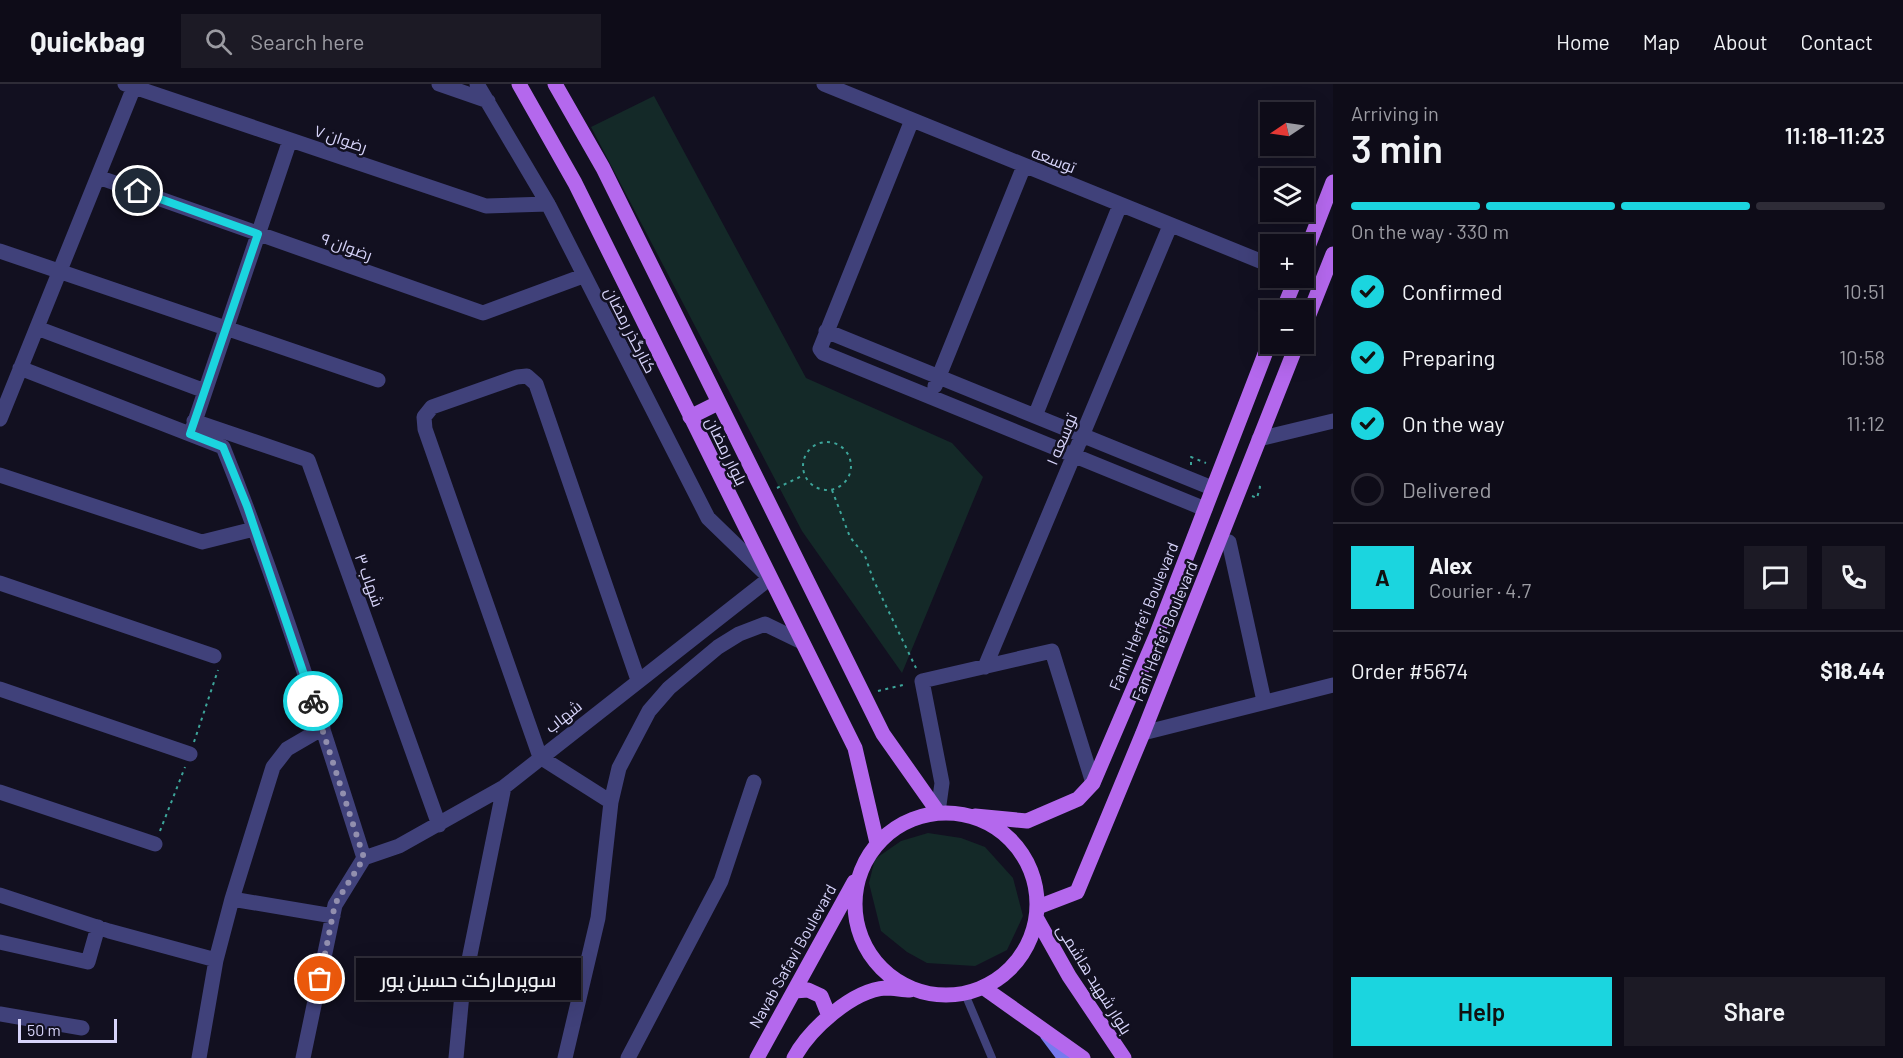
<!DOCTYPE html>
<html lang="en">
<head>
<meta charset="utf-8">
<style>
	body { margin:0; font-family:Barlow,Cairo,sans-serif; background:#1c1a25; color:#f1f3f6; height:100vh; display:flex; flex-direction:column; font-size:22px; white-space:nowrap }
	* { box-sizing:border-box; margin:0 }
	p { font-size:20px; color:#9b9ba2 }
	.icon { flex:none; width:33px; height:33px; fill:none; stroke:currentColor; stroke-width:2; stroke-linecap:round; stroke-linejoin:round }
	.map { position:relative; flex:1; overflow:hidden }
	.sheet { display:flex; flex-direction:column; background:#0e0c18; width:570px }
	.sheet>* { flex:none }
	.needle { width:39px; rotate:257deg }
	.tools { position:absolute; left:1260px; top:18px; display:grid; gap:12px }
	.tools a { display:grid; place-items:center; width:54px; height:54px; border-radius:0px; background:#0e0c18; box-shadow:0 6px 24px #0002,0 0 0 2px #2e2c37; font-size:30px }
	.scale { position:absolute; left:18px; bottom:15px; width:99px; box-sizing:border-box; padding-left:6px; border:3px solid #d7d4fa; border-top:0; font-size:16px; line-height:21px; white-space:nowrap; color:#d7d4fa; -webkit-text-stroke:4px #121020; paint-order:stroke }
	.pin { position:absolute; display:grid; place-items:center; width:51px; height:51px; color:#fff; margin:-26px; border:3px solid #fff; border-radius:50%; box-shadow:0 2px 6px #0007 }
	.courier { position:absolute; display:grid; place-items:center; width:60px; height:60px; margin:-30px; border:4px solid #1bd5df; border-radius:50%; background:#fff; color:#222; box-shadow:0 2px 8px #0007 }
	.bubble { position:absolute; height:42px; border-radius:0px; background:#0e0c18; box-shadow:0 6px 24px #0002,0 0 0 2px #2e2c37; font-size:20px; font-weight:600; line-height:42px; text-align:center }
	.headline em { font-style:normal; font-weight:600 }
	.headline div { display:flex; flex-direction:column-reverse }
	.headline { display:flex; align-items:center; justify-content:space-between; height:102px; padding:0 18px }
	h1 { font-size:39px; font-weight:600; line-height:45px }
	.bar { display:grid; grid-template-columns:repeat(4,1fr); gap:9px 6px; align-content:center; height:72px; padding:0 18px }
	.bar i { height:8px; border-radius:4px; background:#2e2c37 }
	.bar .selected { background:#1bd5df }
	.bar p { grid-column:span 4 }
	.line { display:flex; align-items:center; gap:15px; padding:0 18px; border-top:2px solid #2e2c37 }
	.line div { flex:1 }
	.round { display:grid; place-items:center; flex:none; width:63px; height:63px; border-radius:0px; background:#1c1a25 }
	ol { padding:0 18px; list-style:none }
	li { display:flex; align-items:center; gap:18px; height:66px }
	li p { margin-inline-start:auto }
	li .icon { padding:6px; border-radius:50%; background:#1bd5df; color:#111; stroke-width:4 }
	li:last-child { color:#9b9ba2 }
	li i { width:33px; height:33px; border:3px solid #2e2c37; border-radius:50% }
	.button { display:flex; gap:12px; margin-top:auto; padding:12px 18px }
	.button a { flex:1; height:69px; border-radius:0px; background:#1bd5df; color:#111; font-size:24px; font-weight:600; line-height:69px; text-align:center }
	.button a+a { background:#1c1a25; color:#f1f3f6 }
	header { display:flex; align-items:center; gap:36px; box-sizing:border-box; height:84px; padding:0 30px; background:#0e0c18; border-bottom:2px solid #2e2c37 }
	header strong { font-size:28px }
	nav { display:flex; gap:33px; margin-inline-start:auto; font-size:21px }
	.search { width:420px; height:54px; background:#1c1a25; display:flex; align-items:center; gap:15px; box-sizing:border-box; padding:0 21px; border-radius:0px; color:#9b9ba2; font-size:22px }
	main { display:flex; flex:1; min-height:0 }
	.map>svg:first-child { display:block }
	.green { fill:#142928 }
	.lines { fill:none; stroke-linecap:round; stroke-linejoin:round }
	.path { stroke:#3da59a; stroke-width:2; stroke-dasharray:3 4.5; stroke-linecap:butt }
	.lane { stroke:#40417a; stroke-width:8 }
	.street { stroke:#40417a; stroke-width:15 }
	.secondary { stroke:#777aee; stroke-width:15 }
	.primary { stroke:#b468ed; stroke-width:15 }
	.done { stroke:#928fae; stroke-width:6; stroke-dasharray:0 10.8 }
	.route { stroke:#1bd5df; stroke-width:8 }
	.labels { text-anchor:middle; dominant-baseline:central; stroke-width:5; stroke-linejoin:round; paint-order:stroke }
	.street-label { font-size:16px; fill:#d7d4fa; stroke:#121020 }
</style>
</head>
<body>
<header>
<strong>Quickbag</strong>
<div class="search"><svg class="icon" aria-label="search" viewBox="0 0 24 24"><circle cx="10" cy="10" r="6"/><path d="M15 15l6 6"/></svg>Search here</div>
<nav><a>Home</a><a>Map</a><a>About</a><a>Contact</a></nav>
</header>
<main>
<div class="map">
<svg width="1333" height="974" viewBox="0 0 1333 974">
	<rect width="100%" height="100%" fill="#121020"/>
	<!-- green -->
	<path class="green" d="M654 12 806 294 952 359 983 393 902 589 802 447 591 43Z
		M928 749 961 754 985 763 1013 794 1023 832 1007 866 975 882 927 879 907 868 881 847 869 799 875 775 901 757Z"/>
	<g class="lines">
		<!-- path -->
		<path class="path" d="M803 382a24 24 0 1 1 48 0a24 24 0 1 1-48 0Z
			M1191 381V373L1206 379
			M777 404 804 391
			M832 406 850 453 865 472 873 495 916 584
			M1252 412 1257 414 1260 403 1256 401
			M878 607 907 600
			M194 658 218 586
			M160 747 185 683"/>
		<!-- lane -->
		<path class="lane" d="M965 910 992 974"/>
		<!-- street -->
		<path class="street" d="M125 0 486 122 548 120
			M439 0 488 17
			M824 0 1270 181
			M912 36 820 265 823 269 1205 425
			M98 93 483 229 583 192
			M0 167 378 296
			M37 244 205 307
			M826 247 1212 404
			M20 284 223 363C277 497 320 636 364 774
			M935 302 1024 82
			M1035 332 1120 121
			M0 335 134 3
			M194 337 308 376 439 741
			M192 346 290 56
			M1259 355 1333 337
			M0 391 202 458 254 445
			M1229 458 1264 617
			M0 499 214 572
			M985 583 1170 142
			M0 605 190 670
			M1143 649 1333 601
			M0 708 155 760
			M611 718 540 673 425 345 424 333 432 323 517 293 527 292 536 300 638 596
			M938 728 942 699 922 597 1052 567 1093 699
			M364 774 399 762 504 703 770 494 708 434 548 120 477 0
			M0 811 109 847 216 876
			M232 815 333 832
			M0 858 88 878 98 843
			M0 930 82 944
			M199 974 216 876 232 815 273 683 287 665 323 644
			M303 974 335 821 364 774
			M456 974 462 910 504 703
			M565 974 598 834 611 718 619 684 649 627 669 604 718 563 739 550 765 540 802 558
			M628 974 721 797 754 698"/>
		<!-- secondary -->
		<path class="secondary" d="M1047 950 1065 974"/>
		<!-- primary -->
		<path class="primary" d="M519 0 575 99 855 664 877 759
			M555 0 603 84 883 650 938 728
			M1304 173 1333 98
			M1283 226 1296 194
			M1304 243 1333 170
			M690 333 718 319
			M855 820a91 91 0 1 1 182 0a91 91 0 1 1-182 0Z
			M975 732 1027 737 1078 715 1093 699 1156 552 1270 257
			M1038 823 1077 808 1143 649 1297 260
			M1037 835 1069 892 1124 974
			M984 904 1083 974
			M794 907 808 906 821 912 829 932
			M757 974 854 798
			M794 974C809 946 852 906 886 904 894 904 903 906 910 906"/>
	</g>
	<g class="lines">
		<!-- done -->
		<path class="done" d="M313 617 364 774 335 820 320 895"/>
		<!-- route -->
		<path class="route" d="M138 107 258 150 190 350 223 363 247 422 313 617"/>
	</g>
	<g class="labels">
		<!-- street labels -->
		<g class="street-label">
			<text transform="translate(341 54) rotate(19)">رضوان ۷</text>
			<text transform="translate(1054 75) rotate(22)">توسعه</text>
			<text transform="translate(347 162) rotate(20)">رضوان ۹</text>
			<text transform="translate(631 246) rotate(63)">کنارگذر رمضان</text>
			<text transform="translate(1061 355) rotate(-67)">توسعه ۱</text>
			<text transform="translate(727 367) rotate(64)">بلوار رمضان</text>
			<text transform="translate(370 496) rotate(70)">شهاب ۳</text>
			<text transform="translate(1143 532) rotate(-68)">Fanni Herfe'i Boulevard</text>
			<text transform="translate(1164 547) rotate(-68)">Fani Herfe'i Boulevard</text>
			<text transform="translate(563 632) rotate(-38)">شهاب</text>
			<text transform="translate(792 872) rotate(-61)">Navab Safavi Boulevard</text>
			<text transform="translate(1095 895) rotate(58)">بلوار شهید هاشمی</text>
		</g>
	</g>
</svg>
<div class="tools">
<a><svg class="needle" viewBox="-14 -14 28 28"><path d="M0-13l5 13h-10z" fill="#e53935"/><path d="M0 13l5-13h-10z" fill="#9b9ba2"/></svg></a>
<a><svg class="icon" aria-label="layers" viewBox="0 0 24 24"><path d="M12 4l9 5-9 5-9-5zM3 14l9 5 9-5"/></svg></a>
<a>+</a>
<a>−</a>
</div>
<div class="scale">50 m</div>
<div class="pin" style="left:320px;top:895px;background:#ea580c"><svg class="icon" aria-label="bag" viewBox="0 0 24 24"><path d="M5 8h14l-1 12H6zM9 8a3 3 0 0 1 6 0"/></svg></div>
<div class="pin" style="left:138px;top:107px;background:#1f2937"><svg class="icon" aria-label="home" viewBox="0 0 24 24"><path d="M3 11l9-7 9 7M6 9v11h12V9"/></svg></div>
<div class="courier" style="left:313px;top:617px"><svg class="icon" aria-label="bike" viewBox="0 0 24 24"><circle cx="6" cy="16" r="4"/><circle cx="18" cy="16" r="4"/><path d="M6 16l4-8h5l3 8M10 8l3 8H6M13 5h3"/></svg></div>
<div class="bubble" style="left:356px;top:874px;width:225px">سوپرمارکت حسین پور</div>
</div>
<section class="sheet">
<div class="headline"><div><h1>3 min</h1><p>Arriving in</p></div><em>11:18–11:23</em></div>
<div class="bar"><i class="selected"></i><i class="selected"></i><i class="selected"></i><i></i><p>On the way · 330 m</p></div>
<ol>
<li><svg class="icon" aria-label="check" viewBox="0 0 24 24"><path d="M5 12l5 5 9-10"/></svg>Confirmed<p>10:51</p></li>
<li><svg class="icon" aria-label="check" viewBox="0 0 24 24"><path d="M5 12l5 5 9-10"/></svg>Preparing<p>10:58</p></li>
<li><svg class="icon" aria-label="check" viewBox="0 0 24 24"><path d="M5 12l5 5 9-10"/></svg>On the way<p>11:12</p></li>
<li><i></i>Delivered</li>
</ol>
<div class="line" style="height:108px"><b class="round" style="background:#1bd5df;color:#111">A</b><div><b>Alex</b><p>Courier · 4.7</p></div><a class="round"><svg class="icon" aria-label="chat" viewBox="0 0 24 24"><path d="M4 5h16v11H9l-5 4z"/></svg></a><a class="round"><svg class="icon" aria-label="phone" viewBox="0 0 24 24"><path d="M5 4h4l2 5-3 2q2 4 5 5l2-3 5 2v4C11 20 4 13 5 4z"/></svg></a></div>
<div class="line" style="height:78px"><div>Order #5674</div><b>$18.44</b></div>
<div class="button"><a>Help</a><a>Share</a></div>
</section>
</main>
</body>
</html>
